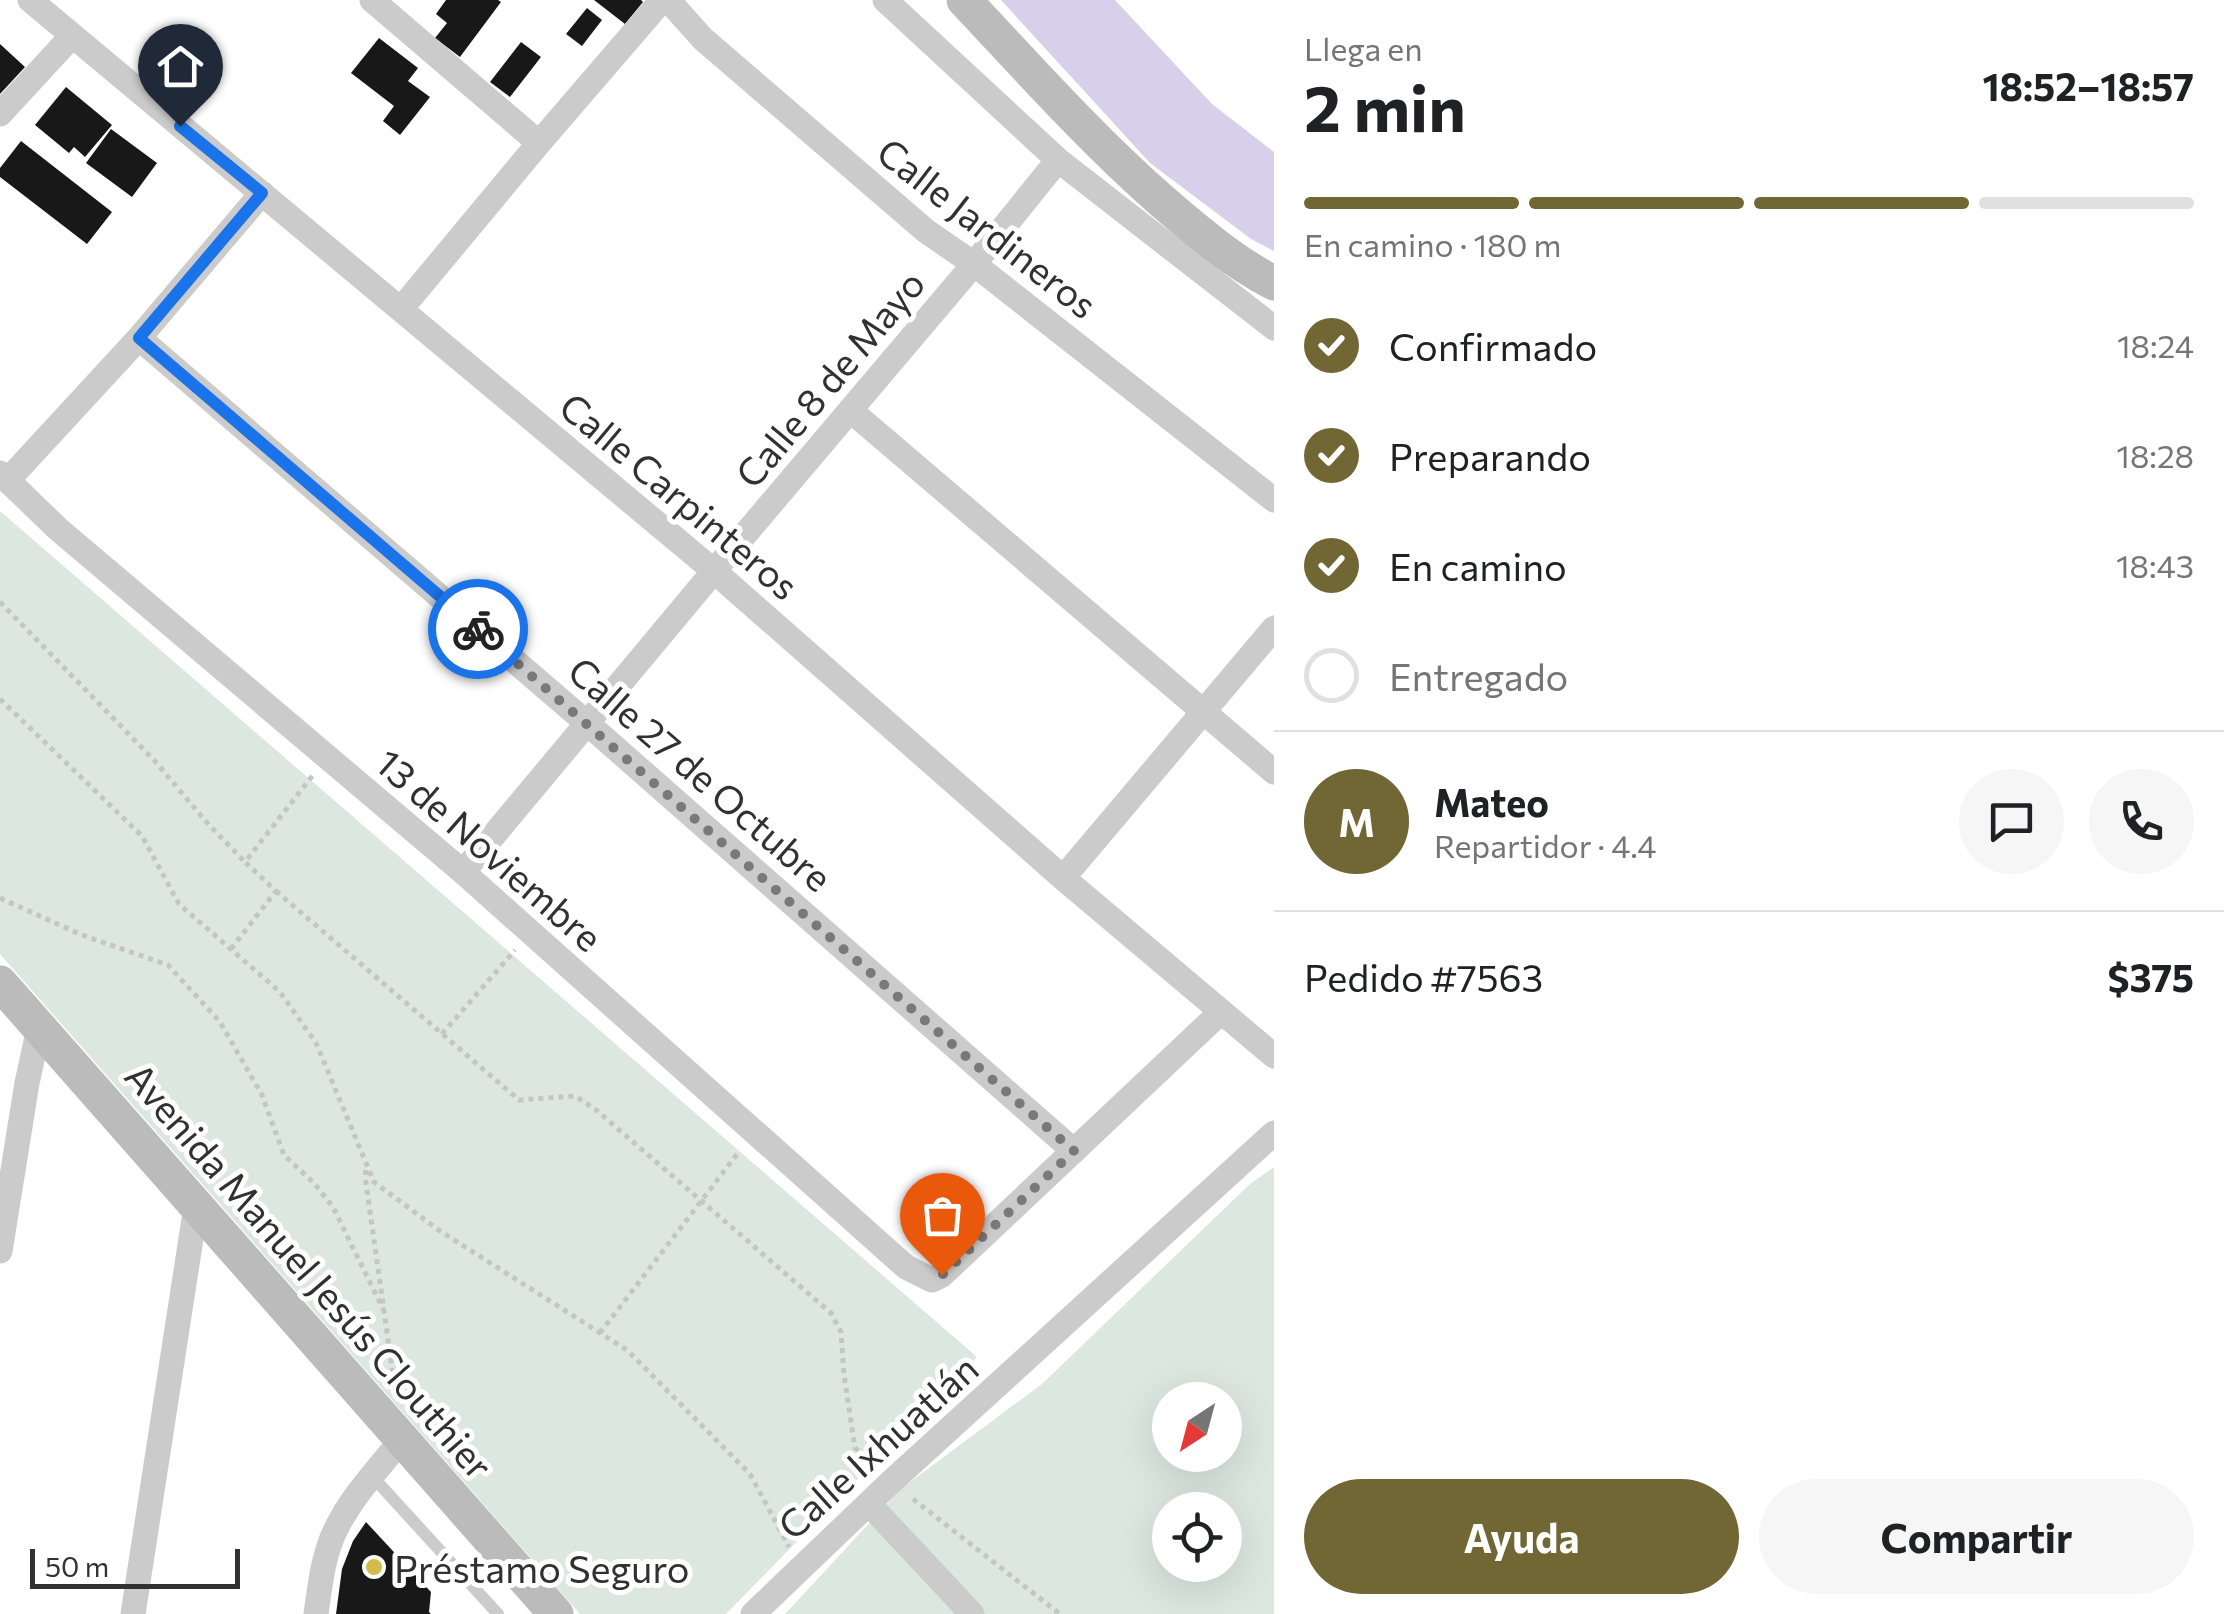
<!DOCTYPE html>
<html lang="es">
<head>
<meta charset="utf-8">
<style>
	body { margin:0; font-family:Commissioner,sans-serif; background:#f6f6f6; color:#202124; height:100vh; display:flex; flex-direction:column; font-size:38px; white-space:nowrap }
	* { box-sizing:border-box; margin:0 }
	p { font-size:32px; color:#757577 }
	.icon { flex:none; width:55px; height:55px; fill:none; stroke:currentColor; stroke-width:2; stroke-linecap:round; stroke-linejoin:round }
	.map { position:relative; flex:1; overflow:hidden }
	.drawer { display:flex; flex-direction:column; background:#fff; width:950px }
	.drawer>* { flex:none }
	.needle { width:65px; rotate:216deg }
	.buttons { position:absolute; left:1152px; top:1382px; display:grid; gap:20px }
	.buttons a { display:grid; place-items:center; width:90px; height:90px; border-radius:50%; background:#fff; box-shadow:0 10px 40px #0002; font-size:50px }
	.scale { position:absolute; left:30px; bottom:25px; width:210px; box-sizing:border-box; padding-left:10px; border:5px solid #313131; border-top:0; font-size:28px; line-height:35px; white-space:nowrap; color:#313131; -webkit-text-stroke:8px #fff; paint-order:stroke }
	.pin { position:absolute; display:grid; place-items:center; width:85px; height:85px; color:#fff; margin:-102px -42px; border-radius:50% 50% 50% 0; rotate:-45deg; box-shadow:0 0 10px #0007 }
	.pin .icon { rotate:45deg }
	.courier { position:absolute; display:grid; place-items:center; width:100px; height:100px; margin:-50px; border:8px solid #1a73e8; border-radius:50%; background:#fff; color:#222; box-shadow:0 2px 12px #0007 }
	.summary em { font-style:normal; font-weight:700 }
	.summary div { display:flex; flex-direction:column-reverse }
	.summary { display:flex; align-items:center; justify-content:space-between; height:170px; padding:0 30px }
	h1 { font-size:65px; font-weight:700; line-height:75px }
	.bar { display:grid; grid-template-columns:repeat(4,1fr); gap:15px 10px; align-content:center; height:120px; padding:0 30px }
	.bar i { height:12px; border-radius:8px; background:#e0e0e0 }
	.bar .current { background:#706735 }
	.bar p { grid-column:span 4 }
	.line { display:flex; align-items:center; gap:25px; padding:0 30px; border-top:2px solid #e0e0e0 }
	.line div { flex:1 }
	.round { display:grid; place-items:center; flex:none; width:105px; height:105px; border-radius:52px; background:#f6f6f6 }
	ol { padding:0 30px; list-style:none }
	li { display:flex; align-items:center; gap:30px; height:110px }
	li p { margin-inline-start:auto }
	li .icon { padding:10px; border-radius:50%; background:#706735; color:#fff; stroke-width:4 }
	li:last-child { color:#757577 }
	li i { width:55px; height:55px; border:5px solid #e0e0e0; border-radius:50% }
	.cta { display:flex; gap:20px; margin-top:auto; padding:20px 30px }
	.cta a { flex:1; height:115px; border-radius:60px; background:#706735; color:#fff; font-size:40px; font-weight:700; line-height:115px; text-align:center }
	.cta a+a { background:#f6f6f6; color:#202124 }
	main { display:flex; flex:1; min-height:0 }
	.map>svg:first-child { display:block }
	.green { fill:#dce7e0; fill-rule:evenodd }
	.water { fill:#d8d0ea }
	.building { fill:#181818 }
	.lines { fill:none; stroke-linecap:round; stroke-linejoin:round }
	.path { stroke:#c5c5c5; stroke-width:5; stroke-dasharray:5 5; stroke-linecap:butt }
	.lane { stroke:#cbcbcb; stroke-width:12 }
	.street { stroke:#cbcbcb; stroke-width:25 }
	.secondary { stroke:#bbb; stroke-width:35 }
	.done { stroke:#797979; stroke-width:10; stroke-dasharray:0 18 }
	.route { stroke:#1a73e8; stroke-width:12 }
	.poi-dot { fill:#d2bc4a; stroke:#fff; stroke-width:4 }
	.labels { text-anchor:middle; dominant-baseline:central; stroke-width:10; stroke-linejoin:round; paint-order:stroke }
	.street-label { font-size:38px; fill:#313131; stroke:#fff }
	.poi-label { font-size:38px; fill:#313131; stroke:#fff; text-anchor:start }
</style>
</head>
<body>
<main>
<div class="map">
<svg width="1274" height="1614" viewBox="0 0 1274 1614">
	<rect width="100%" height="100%" fill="#fff"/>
	<!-- green -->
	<path class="green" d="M0 511 977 1357 726 1614H580L0 954Z
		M1274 1167V1614H785L902 1488 1042 1384 1250 1184ZM1170 1400H1225V1455H1170ZM1170 1510H1225V1565H1170Z"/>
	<!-- water -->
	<path class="water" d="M1001 0H1115L1212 104 1274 152V251L1251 239 1150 163Z"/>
	<!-- building -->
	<path class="building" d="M446 0H498L501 2 460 57 435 38 447 23 436 14Z
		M594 0H641L643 2 625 24Z
		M587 8 602 20 582 46 566 34Z
		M379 38 418 68 408 81 430 97 400 135 383 121 394 106 351 73Z
		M521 42 541 57 510 97 490 82Z
		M0 44 25 67 0 94Z
		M66 87 112 125 85 157 74 147 69 153 35 125Z
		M111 129 157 163 132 197 86 163Z
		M21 141 112 212 87 244 0 177V168Z
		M366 1522 431 1592 429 1612 431 1614H336L342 1569 353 1541Z"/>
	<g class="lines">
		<!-- path -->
		<path class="path" d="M0 602 154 760 209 825 245 862
			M0 699 142 836 179 904 280 992 316 1043 374 1182 440 1231 627 1350 750 1474 789 1547
			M276 891 519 1100 575 1096 595 1109 831 1313 841 1332 844 1375 855 1448 866 1456 877 1459
			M0 898 82 935 168 965 220 1022 262 1095 284 1155 314 1183 333 1207 384 1311
			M231 949 276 891 245 862 313 775
			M442 1034 515 950
			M366 1170 365 1176 394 1382
			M600 1333 738 1153
			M913 1499 1060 1614"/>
		<!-- lane -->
		<path class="lane" d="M372 1476 498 1614"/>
		<!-- street -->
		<path class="street" d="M30 0 714 571 1063 878 1274 1056
			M372 0 539 143
			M668 0 703 39 926 231 974 264 1274 500
			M885 0 1058 160 1274 328
			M0 114 72 36
			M401 309 539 143 662 0
			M139 338 588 724 1074 1151
			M850 410 1274 772
			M0 473 58 529 463 872 906 1267 932 1280 942 1275 1221 1012
			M7 481 139 338 262 193
			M463 872 714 571 974 264 1058 160
			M1063 878 1274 628
			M0 1251 27 1083 39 1028
			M869 1504 972 1614
			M133 1614 196 1206
			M316 1614C320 1586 323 1555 336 1529 352 1496 379 1468 402 1439
			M753 1614 891 1482 1274 1133"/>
		<!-- secondary -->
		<path class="secondary" d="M964 0C1029 69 1092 140 1163 202 1198 232 1233 262 1274 283
			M0 983 556 1614"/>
	</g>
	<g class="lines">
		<!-- done -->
		<path class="done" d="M478 629 1074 1151 942 1275"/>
		<!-- route -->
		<path class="route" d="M180 126 262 193 139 338 478 629"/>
	</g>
	<!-- markers -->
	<circle class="poi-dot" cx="374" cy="1567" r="10"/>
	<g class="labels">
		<!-- street labels -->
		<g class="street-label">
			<text transform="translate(988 227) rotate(38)">Calle Jardineros</text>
			<text transform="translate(829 378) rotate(-50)">Calle 8 de Mayo</text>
			<text transform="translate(680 495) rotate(40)">Calle Carpinteros</text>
			<text transform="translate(701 773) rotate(41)">Calle 27 de Octubre</text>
			<text transform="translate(490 849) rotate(41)">13 de Noviembre</text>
			<text transform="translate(310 1270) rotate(49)">Avenida Manuel Jesús Clouthier</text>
			<text transform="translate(877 1446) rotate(-42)">Calle Ixhuatlán</text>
		</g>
		<!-- poi labels -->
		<g class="poi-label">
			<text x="394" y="1567">Préstamo Seguro</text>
		</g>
	</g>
</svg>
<div class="buttons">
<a><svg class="needle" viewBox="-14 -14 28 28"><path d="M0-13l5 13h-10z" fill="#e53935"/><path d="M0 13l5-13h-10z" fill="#757577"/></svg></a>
<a><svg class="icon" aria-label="locate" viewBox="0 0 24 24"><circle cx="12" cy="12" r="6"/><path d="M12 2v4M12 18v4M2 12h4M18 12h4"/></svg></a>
</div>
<div class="scale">50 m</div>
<div class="pin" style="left:942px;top:1275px;background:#ea580c"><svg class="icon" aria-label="bag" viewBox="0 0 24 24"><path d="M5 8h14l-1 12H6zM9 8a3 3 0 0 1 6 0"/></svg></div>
<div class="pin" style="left:180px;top:126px;background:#1f2937"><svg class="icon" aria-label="home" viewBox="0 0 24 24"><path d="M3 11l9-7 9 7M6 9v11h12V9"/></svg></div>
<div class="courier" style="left:478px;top:629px"><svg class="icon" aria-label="bike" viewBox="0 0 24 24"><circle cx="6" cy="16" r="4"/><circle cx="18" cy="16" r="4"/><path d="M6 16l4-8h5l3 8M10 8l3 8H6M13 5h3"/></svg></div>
</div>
<section class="drawer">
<div class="summary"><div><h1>2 min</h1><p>Llega en</p></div><em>18:52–18:57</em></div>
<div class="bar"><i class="current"></i><i class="current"></i><i class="current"></i><i></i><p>En camino · 180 m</p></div>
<ol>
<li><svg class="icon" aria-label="check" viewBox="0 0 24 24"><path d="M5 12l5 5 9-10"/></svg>Confirmado<p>18:24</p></li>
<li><svg class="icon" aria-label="check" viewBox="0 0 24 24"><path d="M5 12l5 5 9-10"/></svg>Preparando<p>18:28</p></li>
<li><svg class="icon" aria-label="check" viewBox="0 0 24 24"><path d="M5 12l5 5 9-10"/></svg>En camino<p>18:43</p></li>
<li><i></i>Entregado</li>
</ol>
<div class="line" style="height:180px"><b class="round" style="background:#706735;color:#fff">M</b><div><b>Mateo</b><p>Repartidor · 4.4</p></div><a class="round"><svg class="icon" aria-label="chat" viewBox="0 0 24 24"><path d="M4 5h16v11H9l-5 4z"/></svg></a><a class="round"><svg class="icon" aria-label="phone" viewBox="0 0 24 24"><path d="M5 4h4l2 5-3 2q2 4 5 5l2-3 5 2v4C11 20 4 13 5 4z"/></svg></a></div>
<div class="line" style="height:130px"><div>Pedido #7563</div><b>$375</b></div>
<div class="cta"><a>Ayuda</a><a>Compartir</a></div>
</section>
</main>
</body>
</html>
